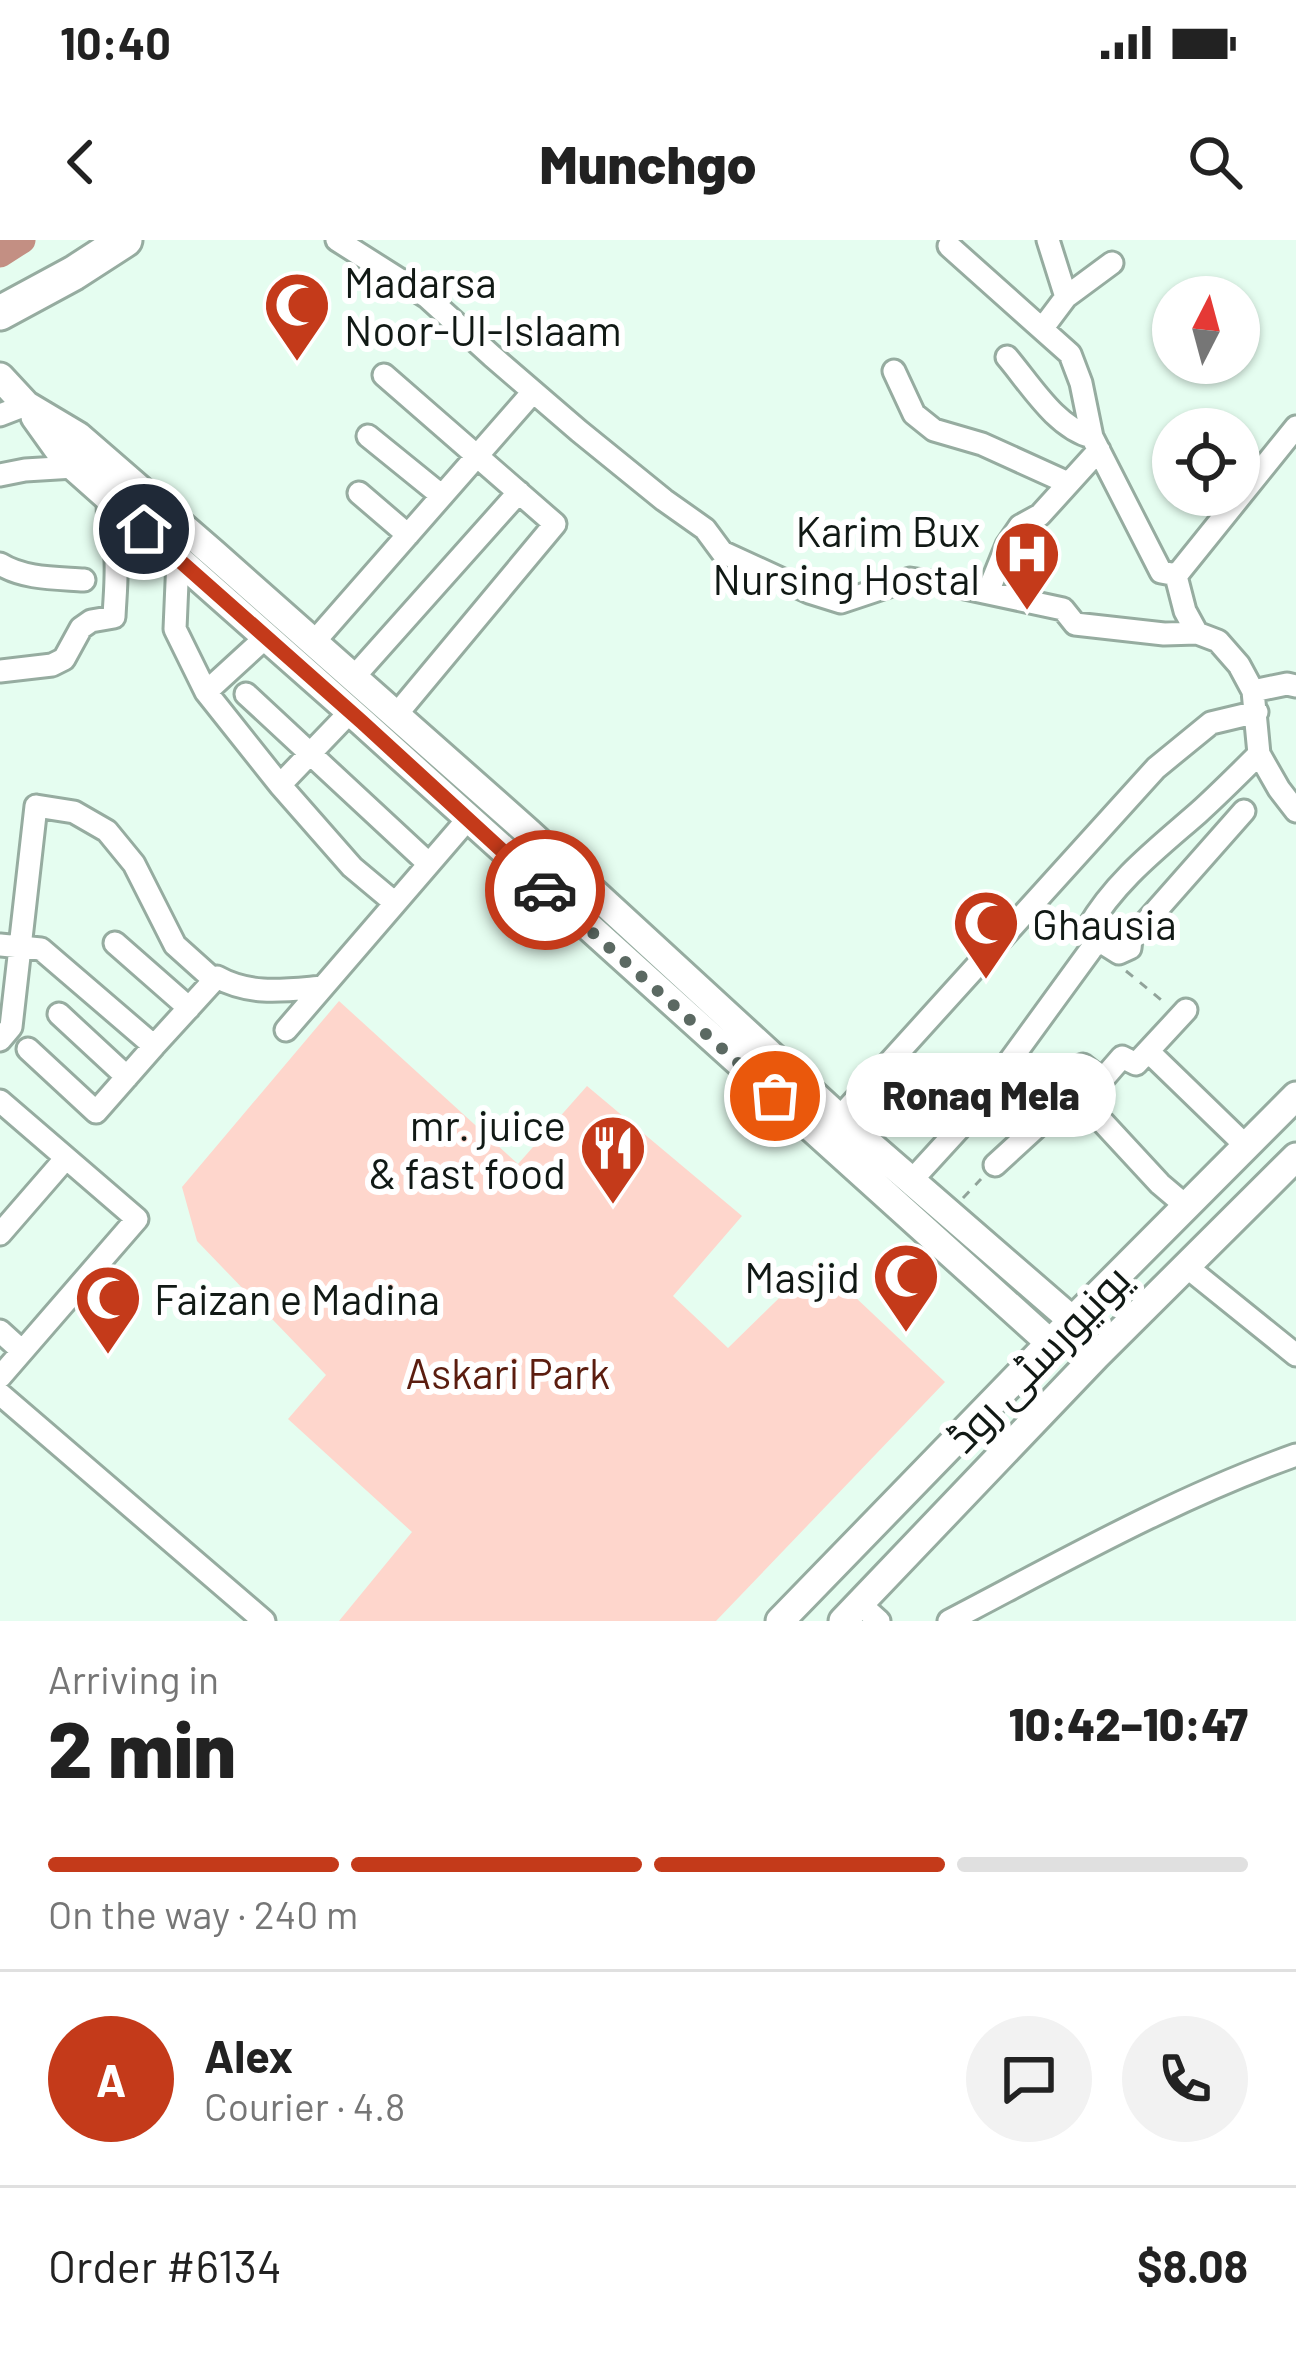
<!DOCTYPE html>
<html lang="en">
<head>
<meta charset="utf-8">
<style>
	body { margin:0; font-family:Barlow,Cairo,sans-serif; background:#f2f2f2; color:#222; height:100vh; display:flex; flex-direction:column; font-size:45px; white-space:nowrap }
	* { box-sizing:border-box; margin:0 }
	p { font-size:39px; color:#767676 }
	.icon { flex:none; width:66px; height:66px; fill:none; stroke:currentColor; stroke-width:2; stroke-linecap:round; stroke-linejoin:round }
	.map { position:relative; height:1381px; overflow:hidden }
	.drawer { display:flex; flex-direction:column; background:#fff; flex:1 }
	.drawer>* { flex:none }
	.needle { width:78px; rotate:6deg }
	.fabs { position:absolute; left:1152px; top:36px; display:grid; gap:24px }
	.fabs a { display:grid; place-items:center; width:108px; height:108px; border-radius:50%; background:#fff; box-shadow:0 3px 9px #0004; font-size:60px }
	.pin { position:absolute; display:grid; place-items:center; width:102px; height:102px; color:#fff; margin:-51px; border:6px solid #fff; border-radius:50%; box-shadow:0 3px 12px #0007 }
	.courier { position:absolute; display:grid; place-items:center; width:120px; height:120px; margin:-60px; border:9px solid #c43a1a; border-radius:50%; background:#fff; color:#222; box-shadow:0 3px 15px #0007 }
	.bubble { position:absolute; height:84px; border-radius:42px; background:#fff; box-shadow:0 3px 9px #0004; font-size:39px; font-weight:800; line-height:84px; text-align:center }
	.overview em { font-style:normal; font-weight:800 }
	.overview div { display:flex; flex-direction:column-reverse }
	.overview { display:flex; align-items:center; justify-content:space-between; height:204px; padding:0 48px }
	h1 { font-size:78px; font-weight:800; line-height:90px }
	.bar { display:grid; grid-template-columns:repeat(4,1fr); gap:18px 12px; align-content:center; height:144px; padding:0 48px }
	.bar i { height:15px; border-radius:9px; background:#e0e0e0 }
	.bar .selected { background:#c43a1a }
	.bar p { grid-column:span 4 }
	.line { display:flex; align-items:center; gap:30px; padding:0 48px; border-top:3px solid #e0e0e0 }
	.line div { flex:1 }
	.round { display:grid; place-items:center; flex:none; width:126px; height:126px; border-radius:63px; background:#f2f2f2 }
	.status { display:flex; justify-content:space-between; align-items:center; height:84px; padding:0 60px; background:#fff; direction:ltr }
	.status svg { height:33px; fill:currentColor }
	header { display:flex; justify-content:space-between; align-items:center; height:156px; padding:0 48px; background:#fff; font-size:54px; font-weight:800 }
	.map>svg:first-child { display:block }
	.green { fill:#fed6cc }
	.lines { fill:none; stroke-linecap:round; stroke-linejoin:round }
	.river { stroke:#c38f83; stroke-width:27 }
	.minor-casing { stroke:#96aca0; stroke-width:27 }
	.major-casing { stroke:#96aca0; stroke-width:33 }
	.highway-casing { stroke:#96aca0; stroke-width:39 }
	.path { stroke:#91a39a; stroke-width:3; stroke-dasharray:9 9; stroke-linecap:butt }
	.minor { stroke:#fff; stroke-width:21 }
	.major { stroke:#fff; stroke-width:27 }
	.highway { stroke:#fff; stroke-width:33 }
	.done { stroke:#5b6962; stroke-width:12; stroke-dasharray:0 21.6 }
	.route { stroke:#c43a1a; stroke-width:15 }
	.labels { text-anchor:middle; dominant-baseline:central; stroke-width:12; stroke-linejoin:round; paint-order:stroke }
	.poi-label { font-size:42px; fill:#111915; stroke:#fff; text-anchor:start }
	.street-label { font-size:42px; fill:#111915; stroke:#fff }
	.park-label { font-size:42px; fill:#5b1d0f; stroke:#fff }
</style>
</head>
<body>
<div class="status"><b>10:40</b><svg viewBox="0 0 49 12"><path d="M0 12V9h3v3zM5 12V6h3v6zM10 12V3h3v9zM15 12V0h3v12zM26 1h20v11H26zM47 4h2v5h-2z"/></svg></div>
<header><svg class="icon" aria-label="back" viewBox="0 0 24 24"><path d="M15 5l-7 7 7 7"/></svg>Munchgo<svg class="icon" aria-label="search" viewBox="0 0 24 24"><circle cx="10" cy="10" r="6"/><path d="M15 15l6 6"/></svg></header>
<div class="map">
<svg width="1296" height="1381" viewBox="0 0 1296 1381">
	<rect width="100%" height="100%" fill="#e5fdf0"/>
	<!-- green -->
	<path class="green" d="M339 761 518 924 587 846 742 976 673 1056 728 1108 817 1021 945 1142 716 1381H339L412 1292 288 1179 326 1135 197 1001 182 947Z"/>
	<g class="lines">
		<!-- river -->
		<path class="river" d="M0 14 22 0"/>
		<!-- minor casing -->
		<g class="minor-casing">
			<path id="minor" d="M337 0 427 57 492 116 579 191 664 260 705 289 722 312 809 352 841 362 910 339 951 345 1063 369 1075 384 1164 394 1197 393 1218 401 1239 425 1253 451 1259 514 1279 549 1296 571
				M949 6 1070 114 1081 143 1092 197 1161 332 1177 335
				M1066 57 1112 23
				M1042 89 1066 57 1048 0
				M1007 117C1030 144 1056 188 1092 197
				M894 131 914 174 934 190 982 204 1068 243
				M384 135 555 284 396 475
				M0 175 26 165
				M368 196 442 256
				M0 235 25 230 74 227
				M359 253 408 295
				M178 319 175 389 206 452 280 545 352 627 395 663
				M0 324C24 339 56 338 84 340
				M988 352 1007 305 1020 286 1040 275 1099 210
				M1197 393 1185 371 1176 336 1296 187
				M314 402 533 152
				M0 431 52 425 64 419 81 388 91 381 114 377C115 354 118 330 115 307 112 289 106 277 109 259
				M353 438 519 252
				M1253 451 1287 444 1296 446
				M206 452 266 397
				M246 454 429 624
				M280 545 350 472
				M1100 701 1088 688C1115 641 1158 608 1198 573 1219 554 1239 534 1259 514
				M115 703 189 768
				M0 705 41 709 154 806 217 737C251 756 286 750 323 747
				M59 774 127 837
				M286 790 467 580
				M0 800 11 787 36 566 74 572 107 591 134 624 175 705 214 740
				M28 809 96 872 154 806
				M1149 812 1246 906
				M0 861 137 979 0 1137
				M839 878 1156 528 1211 483 1257 472
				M995 925 1043 881 1083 825 1102 840
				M912 940 966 881 1092 708 1100 701 1119 713 1130 708 1131 699 1244 571
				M1186 966 1160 944 1098 877 1102 840 1122 817 1136 824 1186 770
				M0 994 66 918
				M1187 1027 1296 1115
				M0 1091 22 1111
				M0 1154 264 1381
				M859 1363 879 1381
				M949 1381C1062 1322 1175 1258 1296 1215"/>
		</g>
		<!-- major casing -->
		<g class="major-casing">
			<path id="major" d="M0 137 26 165 78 196 214 314 528 592 839 878 1073 1081
				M35 177 65 219 362 482 1050 1103
				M780 1381 1050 1103 1296 856
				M843 1381 1096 1116 1296 917"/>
		</g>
		<!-- highway casing -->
		<g class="highway-casing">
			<path id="highway" d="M0 73 74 33 125 0"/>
		</g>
		<!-- path -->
		<path class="path" d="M1126 731 1165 763
			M963 958 981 939"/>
		<!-- minor -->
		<use href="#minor" class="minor"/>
		<!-- major -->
		<use href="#major" class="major"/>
		<!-- highway -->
		<use href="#highway" class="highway"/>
	</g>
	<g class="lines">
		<!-- done -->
		<path class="done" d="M545 650 775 856"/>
		<!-- route -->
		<path class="route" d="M144 289 362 482 545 650"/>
	</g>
	<!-- icons -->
	<defs>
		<g id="mosque-pin" transform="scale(3.45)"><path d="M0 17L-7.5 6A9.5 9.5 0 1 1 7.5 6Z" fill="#c43a1a" stroke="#fff"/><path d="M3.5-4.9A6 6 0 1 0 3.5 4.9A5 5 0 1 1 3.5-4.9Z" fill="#fff"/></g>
		<g id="hospital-pin" transform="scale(3.45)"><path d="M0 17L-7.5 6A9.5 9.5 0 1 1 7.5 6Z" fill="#c43a1a" stroke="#fff"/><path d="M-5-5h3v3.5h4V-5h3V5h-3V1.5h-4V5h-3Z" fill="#fff"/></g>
		<g id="restaurant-pin" transform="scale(3.45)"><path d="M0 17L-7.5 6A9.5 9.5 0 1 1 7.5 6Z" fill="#c43a1a" stroke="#fff"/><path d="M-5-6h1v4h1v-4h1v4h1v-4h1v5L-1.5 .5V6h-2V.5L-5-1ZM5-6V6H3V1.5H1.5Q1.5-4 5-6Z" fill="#fff"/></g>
	</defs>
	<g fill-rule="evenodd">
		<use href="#mosque-pin" x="297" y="65"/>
		<use href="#hospital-pin" x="1027" y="314"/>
		<use href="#mosque-pin" x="986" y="683"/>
		<use href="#restaurant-pin" x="613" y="908"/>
		<use href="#mosque-pin" x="906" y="1036"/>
		<use href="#mosque-pin" x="108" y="1058"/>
	</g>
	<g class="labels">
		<!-- poi labels -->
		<g class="poi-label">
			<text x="344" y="41">Madarsa<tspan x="344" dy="48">Noor-Ul-Islaam</tspan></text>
			<text x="980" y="290" text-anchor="end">Karim Bux<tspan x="980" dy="48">Nursing Hostal</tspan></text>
			<text x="1032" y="683">Ghausia</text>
			<text x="566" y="884" text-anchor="end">mr. juice<tspan x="566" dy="48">&amp; fast food</tspan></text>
			<text x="860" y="1036" text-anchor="end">Masjid</text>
			<text x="154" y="1058">Faizan e Madina</text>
		</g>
		<!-- street labels -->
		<g class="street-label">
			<text transform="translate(1037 1117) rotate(-46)">یونیورسٹی روڈ</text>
		</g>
		<!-- park labels -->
		<g class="park-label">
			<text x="508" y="1132">Askari Park</text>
		</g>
	</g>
</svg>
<div class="fabs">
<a><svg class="needle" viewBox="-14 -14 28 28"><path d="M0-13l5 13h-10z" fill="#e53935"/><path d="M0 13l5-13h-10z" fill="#767676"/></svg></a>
<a><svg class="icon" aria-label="locate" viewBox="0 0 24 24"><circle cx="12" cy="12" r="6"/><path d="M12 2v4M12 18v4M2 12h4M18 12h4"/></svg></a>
</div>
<div class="pin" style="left:775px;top:856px;background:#ea580c"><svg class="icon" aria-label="bag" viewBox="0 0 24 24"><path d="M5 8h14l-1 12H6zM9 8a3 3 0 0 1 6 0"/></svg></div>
<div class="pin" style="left:144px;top:289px;background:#1f2937"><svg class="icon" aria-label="home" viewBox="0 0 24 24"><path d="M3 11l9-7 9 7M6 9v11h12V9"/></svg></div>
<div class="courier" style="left:545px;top:650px"><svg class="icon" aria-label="car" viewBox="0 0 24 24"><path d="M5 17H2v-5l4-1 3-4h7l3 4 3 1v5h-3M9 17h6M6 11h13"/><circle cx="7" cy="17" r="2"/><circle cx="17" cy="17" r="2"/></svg></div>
<div class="bubble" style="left:846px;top:813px;width:270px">Ronaq Mela</div>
</div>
<section class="drawer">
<div class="overview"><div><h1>2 min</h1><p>Arriving in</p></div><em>10:42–10:47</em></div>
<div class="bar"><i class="selected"></i><i class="selected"></i><i class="selected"></i><i></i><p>On the way · 240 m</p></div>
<div class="line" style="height:216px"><b class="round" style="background:#c43a1a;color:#fff">A</b><div><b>Alex</b><p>Courier · 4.8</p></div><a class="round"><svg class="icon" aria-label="chat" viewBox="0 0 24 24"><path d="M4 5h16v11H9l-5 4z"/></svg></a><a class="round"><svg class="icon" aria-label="phone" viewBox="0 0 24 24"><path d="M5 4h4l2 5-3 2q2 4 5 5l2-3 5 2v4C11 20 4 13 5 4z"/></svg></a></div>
<div class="line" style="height:156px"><div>Order #6134</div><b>$8.08</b></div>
</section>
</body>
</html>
